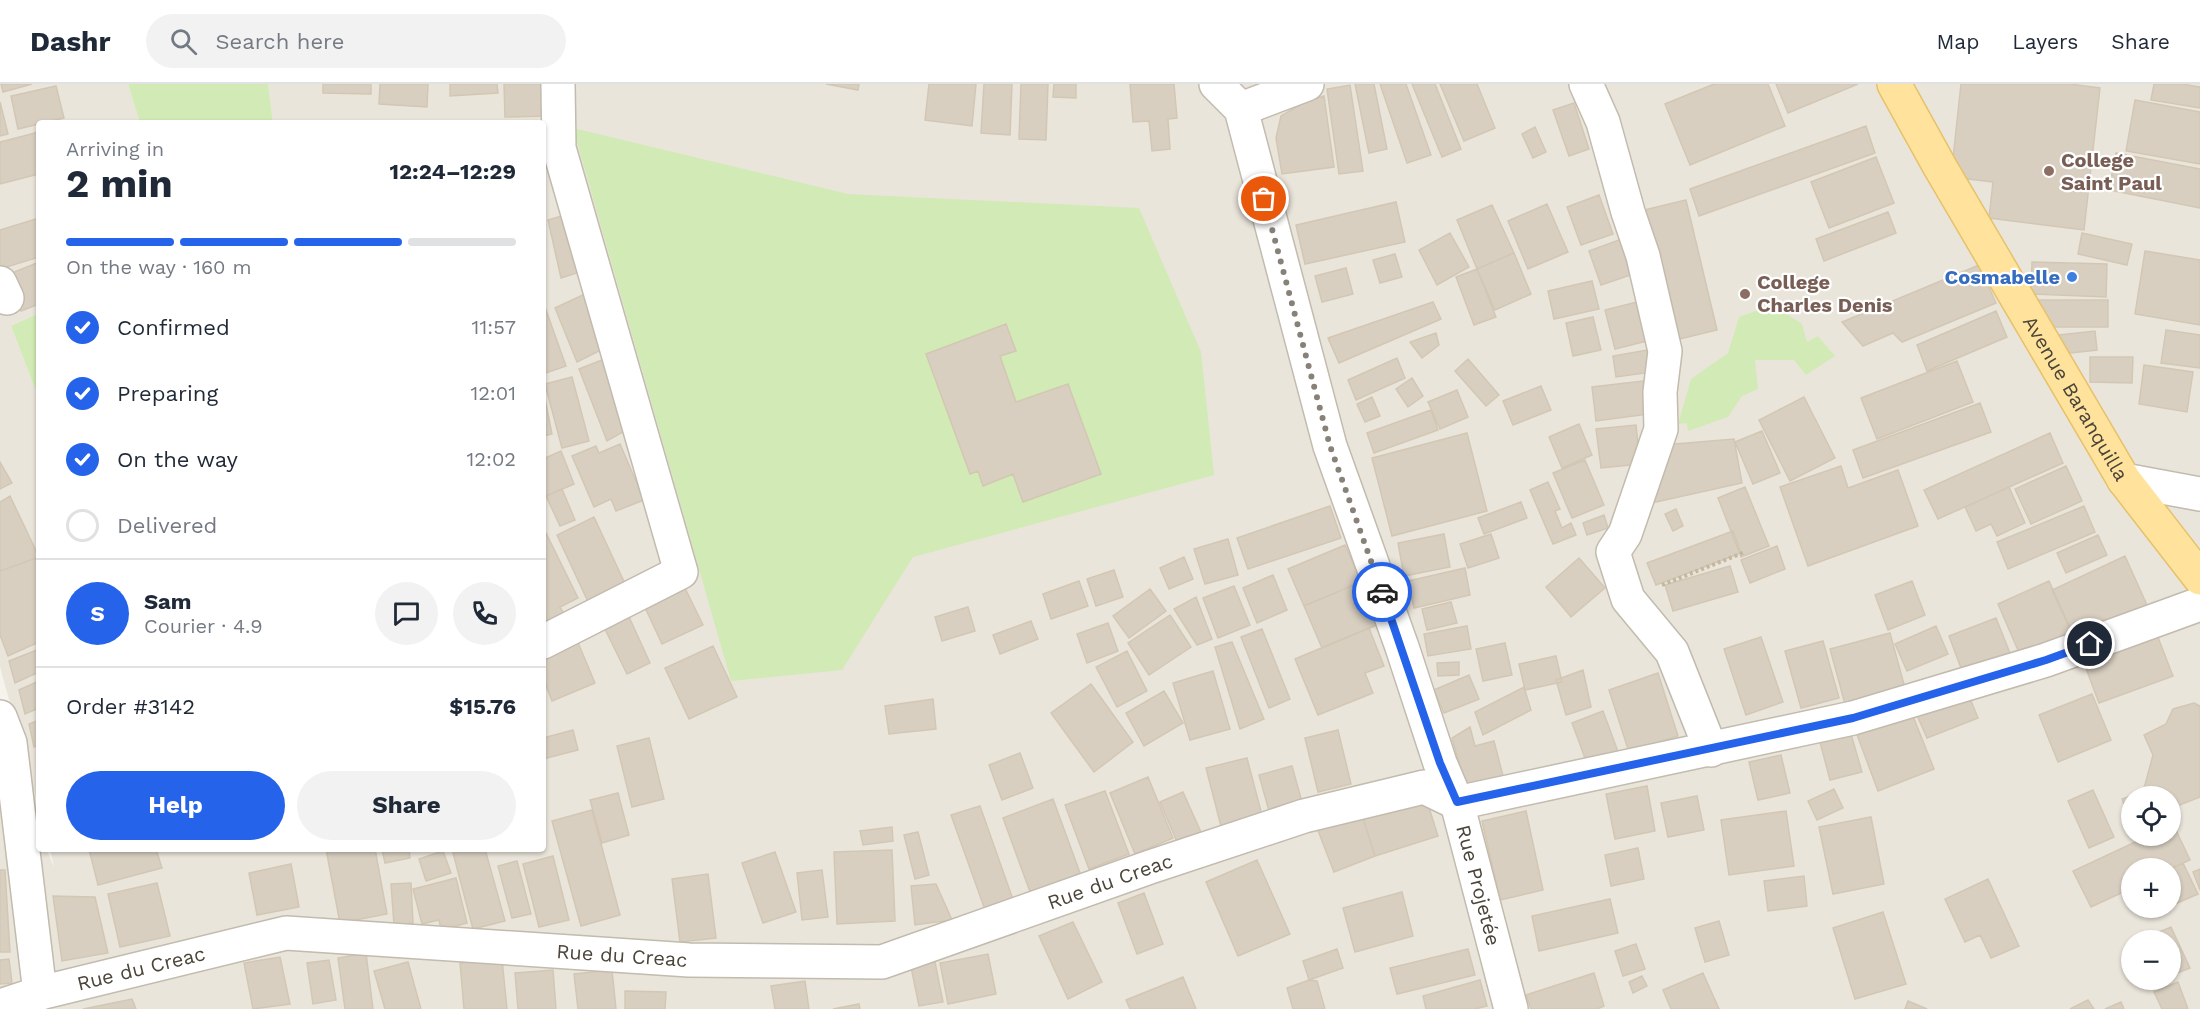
<!DOCTYPE html>
<html lang="en">
<head>
<meta charset="utf-8">
<style>
	body { margin:0; font-family:"Work Sans",sans-serif; background:#f2f2f3; color:#1f2937; height:100vh; display:flex; flex-direction:column; font-size:22px; white-space:nowrap }
	* { box-sizing:border-box; margin:0 }
	p { font-size:20px; color:#747a83 }
	.icon { flex:none; width:33px; height:33px; fill:none; stroke:currentColor; stroke-width:2; stroke-linecap:round; stroke-linejoin:round }
	.map { position:relative; flex:1; overflow:hidden }
	.side { position:absolute; left:36px; top:36px; width:510px; height:732px; display:flex; flex-direction:column; background:#fff; border-radius:6px; box-shadow:0 2px 4px #0004 }
	.side>* { flex:none }
	.buttons { position:absolute; left:2121px; top:702px; display:grid; gap:12px }
	.buttons a { display:grid; place-items:center; width:60px; height:60px; border-radius:50%; background:#fff; box-shadow:0 2px 4px #0004; font-size:30px }
	.pin { position:absolute; display:grid; place-items:center; width:51px; height:51px; color:#fff; margin:-26px; border:3px solid #fff; border-radius:50%; box-shadow:0 2px 6px #0007 }
	.courier { position:absolute; display:grid; place-items:center; width:60px; height:60px; margin:-30px; border:4px solid #2563eb; border-radius:50%; background:#fff; color:#222; box-shadow:0 2px 8px #0007 }
	.headline em { font-style:normal; font-weight:700 }
	.headline div { display:flex; flex-direction:column-reverse }
	.headline { display:flex; align-items:center; justify-content:space-between; height:102px; padding:0 30px }
	h1 { font-size:39px; font-weight:700; line-height:45px }
	.bar { display:grid; grid-template-columns:repeat(4,1fr); gap:9px 6px; align-content:center; height:72px; padding:0 30px }
	.bar i { height:8px; border-radius:4px; background:#e0e1e3 }
	.bar .current { background:#2563eb }
	.bar p { grid-column:span 4 }
	.line { display:flex; align-items:center; gap:15px; padding:0 30px; border-top:2px solid #e0e1e3 }
	.line div { flex:1 }
	.round { display:grid; place-items:center; flex:none; width:63px; height:63px; border-radius:32px; background:#f2f2f3 }
	ol { padding:0 30px; list-style:none }
	li { display:flex; align-items:center; gap:18px; height:66px }
	li p { margin-inline-start:auto }
	li .icon { padding:6px; border-radius:50%; background:#2563eb; color:#fff; stroke-width:4 }
	li:last-child { color:#747a83 }
	li i { width:33px; height:33px; border:3px solid #e0e1e3; border-radius:50% }
	.action { display:flex; gap:12px; margin-top:auto; padding:12px 30px }
	.action a { flex:1; height:69px; border-radius:36px; background:#2563eb; color:#fff; font-size:24px; font-weight:700; line-height:69px; text-align:center }
	.action a+a { background:#f2f2f3; color:#1f2937 }
	header { display:flex; align-items:center; gap:36px; box-sizing:border-box; height:84px; padding:0 30px; background:#fff; border-bottom:2px solid #e0e1e3 }
	header strong { font-size:28px }
	nav { display:flex; gap:33px; margin-inline-start:auto; font-size:21px }
	.search { width:420px; height:54px; background:#f2f2f3; display:flex; align-items:center; gap:15px; box-sizing:border-box; padding:0 21px; border-radius:33px; color:#747a83; font-size:22px }
	.map>svg:first-child { display:block }
	.residential { fill:#eae5da; fill-rule:evenodd }
	.green { fill:#d2eab5 }
	.building { fill:#d8cfc1; stroke:#d3c7b4; stroke-width:1.5 }
	.lines { fill:none; stroke-linecap:round; stroke-linejoin:round }
	.minor-casing { stroke:#c2bbae; stroke-width:36 }
	.major-casing { stroke:#e6c16a; stroke-width:36 }
	.path { stroke:#c4b79f; stroke-width:4; stroke-dasharray:3 3; stroke-linecap:butt }
	.minor { stroke:#fff; stroke-width:33 }
	.major { stroke:#ffe39c; stroke-width:33 }
	.done { stroke:#878178; stroke-width:6; stroke-dasharray:0 10.8 }
	.route { stroke:#2563eb; stroke-width:8 }
	.education-dot { fill:#8d6e63; stroke:#fff; stroke-width:2 }
	.shop-dot { fill:#3f7fe0; stroke:#fff; stroke-width:2 }
	.labels { text-anchor:middle; dominant-baseline:central; stroke-width:4.5; stroke-linejoin:round; paint-order:stroke }
	.education-label { font-size:20px; font-weight:bold; fill:#785e54; stroke:#fff; text-anchor:start }
	.shop-label { font-size:20px; font-weight:bold; fill:#366cbe; stroke:#fff; text-anchor:end }
	.street-label { font-size:20px; fill:#4b4439; stroke:#fff }
</style>
</head>
<body>
<header>
<strong>Dashr</strong>
<div class="search"><svg class="icon" aria-label="search" viewBox="0 0 24 24"><circle cx="10" cy="10" r="6"/><path d="M15 15l6 6"/></svg>Search here</div>
<nav><a>Map</a><a>Layers</a><a>Share</a></nav>
</header>
<div class="map">
<svg width="2200" height="925" viewBox="0 0 2200 925">
	<rect width="100%" height="100%" fill="#f6f3ec"/>
	<!-- residential -->
	<path class="residential" d="M0 0H128L140 39H39V229L11 242 39 315V724L0 583Z
		M268 0H2200V925H0V663L39 750V765H46L54 783 50 765H543V39H273ZM2132 712H2170V752H2132ZM2132 784H2170V824H2132ZM2132 856H2170V896H2132Z"/>
	<!-- green -->
	<path class="green" d="M128 0H268L273 39H140Z
		M573 44 848 110 1139 124 1201 268 1214 391 913 473 842 586 731 597Z
		M1772 221 1802 240 1807 258 1818 252 1835 272 1806 291 1794 276H1755L1758 305 1742 312 1728 333 1688 347 1687 339 1678 340 1691 295 1728 269 1739 233Z
		M39 229V315L11 242Z"/>
	<!-- building -->
	<path class="building" d="M1 0H32L3 8Z
		M323 0H371V10L323 9Z
		M380 0H428L427 23 379 20Z
		M450 0H497L498 9 450 12Z
		M504 0H551L552 32 505 33Z
		M826 0H859L858 6Z
		M929 0H976L972 42 925 36Z
		M984 0H1012L1010 51 981 49Z
		M1021 0H1048L1046 56 1019 55Z
		M1054 0H1076V14L1053 13Z
		M1130 0H1174L1177 34 1168 35 1170 65 1152 67 1149 37 1133 38Z
		M1355 0H1374L1387 65 1369 69Z
		M1380 0H1406L1431 71 1407 79Z
		M1412 0H1435L1461 65 1442 73Z
		M1440 0H1477L1495 44 1464 57Z
		M1714 0H1768L1785 42 1690 81 1665 20Z
		M1776 0H1858L1788 29Z
		M1961 0H2070L2100 4 2084 146 1989 134 1993 98 1951 93Z
		M2154 0H2182L2200 3V24L2151 16Z
		M1350 1 1363 87 1339 90 1327 5Z
		M56 2 64 34 18 45 11 12Z
		M1324 12 1334 83 1282 90 1276 54 1281 32 1303 19Z
		M2135 16 2200 28V80L2126 67Z
		M0 18 8 50 0 52Z
		M1574 19 1589 65 1569 72 1553 26Z
		M1866 42 1875 69 1699 132 1690 105Z
		M1535 43 1546 68 1533 74 1522 50Z
		M39 48V90L0 100V58Z
		M2116 69 2200 85V124L2109 106Z
		M1876 73 1894 119 1829 144 1811 98Z
		M1599 111 1613 150 1581 161 1567 123Z
		M1686 116 1717 246 1667 258 1636 128Z
		M1396 118 1405 158 1305 180 1296 141Z
		M1547 120 1568 168 1528 185 1508 137Z
		M1492 121 1514 169 1477 185 1457 136Z
		M1888 128 1896 149 1824 177 1816 155Z
		M572 129 586 186 561 194 548 136Z
		M39 134V173L0 185V146Z
		M1450 149 1469 183 1437 201 1419 166Z
		M2082 149 2132 160 2127 181 2078 170Z
		M1630 152 1642 187 1601 201 1589 167Z
		M2145 167 2200 176V241L2135 230Z
		M1514 169 1531 210 1495 226 1477 185Z
		M1395 170 1402 193 1380 199 1373 176Z
		M39 178V220L21 227 7 191Z
		M2032 178 2107 180 2106 213 2031 210Z
		M1979 181 1996 219 1902 258 1893 249 1863 262 1842 238Z
		M1346 184 1353 210 1322 218 1315 192Z
		M1477 185 1496 233 1474 241 1456 193Z
		M1592 197 1599 225 1554 235 1548 207Z
		M589 208 607 263 577 278 555 224Z
		M1645 216 1655 255 1615 265 1605 226Z
		M2038 216H2108V243H2038Z
		M1433 218 1441 235 1339 279 1328 254Z
		M546 226 566 282 543 290V227Z
		M1996 227 2007 253 1927 287 1917 261Z
		M1593 233 1601 266 1573 272 1566 239Z
		M1006 240 1016 267 1000 272 1016 318 1068 300 1101 390 1023 418 1013 390 983 402 978 387 970 390 926 270Z
		M2166 246 2200 251V284L2161 279Z
		M2095 247 2097 266 2062 270 2059 251Z
		M1436 249 1439 261 1422 274 1410 258Z
		M1647 266 1651 288 1616 293 1613 272Z
		M2090 273H2133L2132 299 2090 298Z
		M607 274 630 344 607 357 579 285Z
		M1397 274 1405 294 1356 316 1348 296Z
		M1468 275 1499 311 1486 322 1455 287Z
		M1957 277 1973 318 1877 355 1861 314Z
		M2144 281 2193 288 2187 328 2139 320Z
		M572 293 589 357 562 364 545 300Z
		M1412 294 1423 312 1408 323 1396 305Z
		M1643 297 1648 330 1596 337 1592 303Z
		M1541 302 1551 326 1513 341 1503 317Z
		M543 305 552 350 543 352Z
		M1457 306 1468 333 1440 345 1428 318Z
		M1372 313 1380 332 1365 338 1357 320Z
		M1804 313 1835 374 1790 397 1759 336Z
		M1980 319 1991 348 1863 394 1853 366Z
		M1431 326 1438 346 1374 369 1367 349Z
		M1579 340 1592 371 1562 384 1549 353Z
		M1636 341 1640 380 1601 384 1596 345Z
		M1762 347 1780 389 1753 400 1735 358Z
		M1467 349 1487 427 1392 452 1372 374Z
		M2050 349 2063 379 1938 435 1924 406Z
		M1734 355 1742 399 1638 422 1651 362Z
		M620 360 644 416 616 427 611 415 594 423 572 372 596 362 599 369Z
		M561 367 574 400 546 412 543 403V375Z
		M1585 376 1604 421 1572 434 1553 389Z
		M0 378 12 399 0 405Z
		M1841 382 1848 404 1898 386 1918 442 1808 482 1780 403Z
		M2066 382 2082 417 2031 440 2015 405Z
		M1548 398 1560 425 1555 427 1562 444 1571 439 1576 451 1553 460 1530 406Z
		M1745 403 1769 462 1741 473 1718 414Z
		M2009 403 2025 439 1997 452 1991 440 1976 447 1965 423Z
		M562 405 575 436 560 442 546 412Z
		M10 412 39 473 0 487V418Z
		M1521 418 1527 434 1484 450 1478 434Z
		M1330 422 1341 454 1248 485 1237 454Z
		M2084 422 2095 448 2008 485 1997 458Z
		M1676 425 1683 442 1673 447 1665 430Z
		M1604 431 1608 444 1587 451 1583 439Z
		M594 433 627 504 590 522 557 451Z
		M543 443 578 514 560 523 564 530 543 540Z
		M1733 447 1741 469 1656 501 1647 479Z
		M1444 450 1450 483 1404 492 1398 459Z
		M1491 450 1499 474 1468 484 1460 460Z
		M2098 451 2107 471 2066 489 2057 469Z
		M1228 455 1238 491 1205 500 1194 465Z
		M1345 461 1361 498 1304 522 1288 485Z
		M1777 462 1785 485 1750 499 1741 476Z
		M2125 472 2147 521 2074 554 2052 506Z
		M39 473V558L8 572 0 551V487Z
		M1184 473 1193 495 1169 505 1160 484Z
		M1579 474 1605 504 1571 533 1546 503Z
		M1730 482 1738 508 1673 527 1665 501Z
		M1465 484 1470 511 1414 524 1408 497Z
		M1114 486 1123 513 1096 522 1087 495Z
		M1273 491 1287 526 1257 539 1243 504Z
		M1079 497 1088 522 1051 535 1043 510Z
		M1912 497 1925 531 1888 546 1875 511Z
		M2049 497 2072 548 2020 571 1998 520Z
		M1361 498 1379 540 1322 564 1304 522Z
		M683 500 703 541 662 560 643 519Z
		M1234 502 1250 541 1218 554 1203 514Z
		M1150 505 1166 527 1129 554 1113 532Z
		M1196 513 1212 555 1197 561 1174 525Z
		M1451 518 1457 539 1427 546 1422 525Z
		M968 523 975 547 942 557 935 533Z
		M625 524 650 579 627 590 601 537Z
		M1170 531 1191 563 1149 591 1128 559Z
		M1996 534 2012 574 1964 592 1949 552Z
		M1031 537 1038 555 1000 570 993 551Z
		M1108 539 1118 567 1087 579 1077 550Z
		M1467 542 1471 565 1428 572 1424 550Z
		M1936 542 1948 570 1907 587 1895 560Z
		M2154 543 2173 592 2099 619 2081 571Z
		M1369 544 1384 582 1365 589 1373 609 1318 631 1295 575Z
		M1262 545 1290 615 1269 624 1241 553Z
		M574 549 595 599 552 617 543 594V566Z
		M1890 549 1905 604 1845 620 1830 565Z
		M1761 553 1783 618 1746 631 1724 565Z
		M1823 557 1839 614 1801 624 1785 567Z
		M1232 558 1264 635 1240 645 1215 563Z
		M1505 559 1512 591 1483 597 1476 565Z
		M713 562 737 613 689 635 665 584Z
		M39 565V588L15 599 9 577Z
		M1127 567 1147 607 1117 623 1096 583Z
		M1556 572 1562 598 1525 606 1519 580Z
		M1459 578V591L1438 592 1437 579Z
		M1583 586 1591 623 1566 631 1556 596Z
		M1213 587 1230 645 1190 656 1173 599Z
		M1658 589 1678 652 1629 668 1609 606Z
		M1469 591 1479 615 1444 629 1434 606Z
		M39 597V624L25 630 19 606Z
		M1091 600 1133 658 1094 688 1051 629Z
		M1524 603 1531 626 1483 651 1475 628Z
		M1164 607 1183 639 1144 662 1126 629Z
		M1967 607 1978 634 1927 654 1915 627Z
		M2092 610 2111 656 2058 678 2039 631Z
		M933 615 936 645 889 650 885 622Z
		M2194 619 2200 622V713L2170 725V712H2132L2131 740 2122 715 2143 708 2153 671 2144 651 2166 640 2173 625Z
		M1603 627 1620 673 1589 685 1572 639Z
		M1911 627 1934 685 1878 707 1856 648Z
		M39 636V661L34 663 29 640Z
		M1470 643 1475 662 1494 657 1503 692 1466 703 1452 654Z
		M573 646 578 666 543 675V654Z
		M1338 646 1351 700 1318 708 1305 654Z
		M1851 650 1862 688 1830 696 1820 658Z
		M649 654 664 715 632 723 617 662Z
		M1020 669 1033 704 1002 716 989 681Z
		M1781 671 1790 709 1758 716 1749 678Z
		M1247 674 1263 735 1222 746 1206 684Z
		M1292 682 1302 718 1269 727 1259 691Z
		M1148 693 1173 754 1135 770 1110 709Z
		M1647 702 1655 747 1615 755 1606 710Z
		M1834 705 1843 724 1817 736 1808 717Z
		M2093 706 2114 753 2089 764 2068 717Z
		M1105 707 1129 770 1089 785 1065 721Z
		M1183 708 1205 757 1181 767 1160 718Z
		M618 709 629 751 602 759 590 716Z
		M1425 711 1438 752 1375 772 1362 731Z
		M1697 712 1704 746 1668 753 1661 719Z
		M1053 715 1083 797 1033 816 1003 734Z
		M980 722 1016 824 988 834 951 731Z
		M592 726 620 831 581 842 552 737Z
		M1526 727 1543 806 1500 816 1482 737Z
		M1786 727 1794 782 1729 791 1721 736Z
		M1362 731 1375 772 1334 788 1317 744Z
		M1871 733 1884 800 1833 810 1819 743Z
		M2173 740 2190 776 2170 785 2132 784V804L2091 823 2073 787 2148 752H2170V741Z
		M892 743 893 757 863 761 860 747Z
		M918 748 929 791 915 795 904 751Z
		M1638 764 1644 795 1611 802 1605 771Z
		M89 765H156L162 784 98 801Z
		M326 765H375L387 830 340 839Z
		M382 765H409L410 774 385 779Z
		M452 765H485L505 837 473 845Z
		M892 766 895 837 837 840 834 768Z
		M443 767 451 789 426 797 419 775Z
		M775 768 796 828 763 839 742 779Z
		M553 772 569 836 539 843 523 780Z
		M1257 776 1290 850 1238 872 1206 798Z
		M517 777 531 830 512 834 498 782Z
		M2183 779 2198 810 2170 822V785Z
		M291 780 299 823 257 831 249 789Z
		M2200 785V806L2193 788Z
		M0 786H5L10 868H0Z
		M822 786 828 833 802 836 797 789Z
		M708 790 716 854 680 858 672 795Z
		M1804 792 1807 822 1768 827 1764 797Z
		M456 794 467 839 441 846 439 836 422 840 413 805Z
		M1988 795 2019 862 1991 874 1980 851 1965 858 1945 815Z
		M157 799 170 852 120 863 108 810Z
		M411 799 413 839 394 841 391 800Z
		M936 800 952 836 915 841 911 802Z
		M1402 808 1413 852 1355 868 1343 824Z
		M1144 809 1163 860 1137 870 1118 819Z
		M53 812 95 813 108 869 62 877Z
		M1610 815 1618 849 1539 867 1532 832Z
		M2143 824H2168L2148 833Z
		M1883 828 1906 900 1855 915 1833 844Z
		M1719 837 1729 871 1705 878 1695 844Z
		M1073 838 1102 898 1068 915 1039 852Z
		M2171 843 2190 884 2170 892V856H2140Z
		M1636 860 1645 885 1623 892 1615 867Z
		M1337 865 1343 884 1309 896 1303 877Z
		M1468 865 1475 891 1397 910 1390 884Z
		M366 869 373 925H345L338 874Z
		M988 870 996 910 948 920 940 879Z
		M280 873 290 920 253 925 244 879Z
		M9 875 12 899 0 900V876Z
		M502 875 507 925H464L460 879Z
		M329 876 336 916 313 920 307 879Z
		M408 878 421 925H385L374 887Z
		M935 878 943 918 919 922 911 883Z
		M553 886 556 925H518L515 889Z
		M612 886 616 925H578L574 890Z
		M1594 889 1604 922 1597 925H1531L1526 911Z
		M1703 889 1719 925H1671L1663 906Z
		M1642 892 1647 902 1633 909 1629 898Z
		M1183 893 1196 925H1130L1126 916Z
		M1309 896 1317 897 1325 925H1293L1287 904Z
		M1480 896 1487 922 1475 925H1426L1423 912Z
		M805 897 809 925H775L771 902Z
		M2178 898 2188 925H2162L2154 908Z
		M625 907 666 908 665 925H625Z
		M132 915 136 925H83Z
		M2088 916 2094 925H2070Z
		M1908 917 1927 925H1905Z
		M2121 918 2124 925H2105Z
		M859 920 860 925H833Z"/>
	<g class="lines">
		<!-- minor casing -->
		<g class="minor-casing">
			<g id="minor">
				<path id="s1" d="M1216 0 1241 25 1330 362 1402 563 1440 679 1457 719 1511 925"/>
				<path d="M1586 0 1603 38 1628 128 1643 172 1665 267 1660 308 1661 345 1625 450 1613 468 1628 515 1672 568 1711 666"/>
				<path d="M1241 25 1307 0"/>
				<path d="M0 199 7 214"/>
				<path d="M2124 396 2200 410"/>
				<path d="M543 558 681 488 559 64 558 0"/>
				<path d="M0 633 10 659 40 909"/>
				<path id="s2" d="M0 922 40 909 286 849 689 876 882 878 1150 783 1304 732 1424 703 1457 719 1853 634 2046 576 2200 520"/>
			</g>
		</g>
		<!-- major casing -->
		<g class="major-casing">
			<g id="major">
				<path id="s3" d="M1894 0 1940 83 2124 396 2200 494"/>
			</g>
		</g>
		<!-- path -->
		<path class="path" d="M1662 501 1745 468"/>
		<!-- minor -->
		<use href="#minor" class="minor"/>
		<!-- major -->
		<use href="#major" class="major"/>
	</g>
	<g class="lines">
		<!-- done -->
		<path class="done" d="M1264 115 1330 362 1382 508"/>
		<!-- route -->
		<path class="route" d="M1382 508 1440 679 1457 718 1853 634 2046 576 2090 560"/>
	</g>
	<!-- markers -->
	<g class="education-dot">
		<circle cx="2049" cy="87" r="6"/>
		<circle cx="1745" cy="210" r="6"/>
	</g>
	<circle class="shop-dot" cx="2072" cy="193" r="6"/>
	<g class="labels">
		<!-- education labels -->
		<g class="education-label">
			<text x="2061" y="76">College<tspan x="2061" dy="23">Saint Paul</tspan></text>
			<text x="1757" y="198">College<tspan x="1757" dy="23">Charles Denis</tspan></text>
		</g>
		<!-- shop labels -->
		<g class="shop-label">
			<text x="2060" y="193">Cosmabelle</text>
		</g>
		<!-- street labels -->
		<g class="street-label">
			<text stroke="none"><textPath href="#s3" startOffset="363">Avenue Baranquilla</textPath></text>
			<text stroke="none"><textPath href="#s2" startOffset="1134">Rue du Creac</textPath></text>
			<text stroke="none"><textPath href="#s1" startOffset="848">Rue Projetée</textPath></text>
			<text stroke="none"><textPath href="#s2" startOffset="632">Rue du Creac</textPath></text>
			<text stroke="none"><textPath href="#s2" startOffset="146">Rue du Creac</textPath></text>
		</g>
	</g>
</svg>
<div class="buttons">
<a><svg class="icon" aria-label="locate" viewBox="0 0 24 24"><circle cx="12" cy="12" r="6"/><path d="M12 2v4M12 18v4M2 12h4M18 12h4"/></svg></a>
<a>+</a>
<a>−</a>
</div>
<div class="pin" style="left:1264px;top:115px;background:#ea580c"><svg class="icon" aria-label="bag" viewBox="0 0 24 24"><path d="M5 8h14l-1 12H6zM9 8a3 3 0 0 1 6 0"/></svg></div>
<div class="pin" style="left:2090px;top:560px;background:#1f2937"><svg class="icon" aria-label="home" viewBox="0 0 24 24"><path d="M3 11l9-7 9 7M6 9v11h12V9"/></svg></div>
<div class="courier" style="left:1382px;top:508px"><svg class="icon" aria-label="car" viewBox="0 0 24 24"><path d="M5 17H2v-5l4-1 3-4h7l3 4 3 1v5h-3M9 17h6M6 11h13"/><circle cx="7" cy="17" r="2"/><circle cx="17" cy="17" r="2"/></svg></div>
<section class="side">
<div class="headline"><div><h1>2 min</h1><p>Arriving in</p></div><em>12:24–12:29</em></div>
<div class="bar"><i class="current"></i><i class="current"></i><i class="current"></i><i></i><p>On the way · 160 m</p></div>
<ol>
<li><svg class="icon" aria-label="check" viewBox="0 0 24 24"><path d="M5 12l5 5 9-10"/></svg>Confirmed<p>11:57</p></li>
<li><svg class="icon" aria-label="check" viewBox="0 0 24 24"><path d="M5 12l5 5 9-10"/></svg>Preparing<p>12:01</p></li>
<li><svg class="icon" aria-label="check" viewBox="0 0 24 24"><path d="M5 12l5 5 9-10"/></svg>On the way<p>12:02</p></li>
<li><i></i>Delivered</li>
</ol>
<div class="line" style="height:108px"><b class="round" style="background:#2563eb;color:#fff">S</b><div><b>Sam</b><p>Courier · 4.9</p></div><a class="round"><svg class="icon" aria-label="chat" viewBox="0 0 24 24"><path d="M4 5h16v11H9l-5 4z"/></svg></a><a class="round"><svg class="icon" aria-label="phone" viewBox="0 0 24 24"><path d="M5 4h4l2 5-3 2q2 4 5 5l2-3 5 2v4C11 20 4 13 5 4z"/></svg></a></div>
<div class="line" style="height:78px"><div>Order #3142</div><b>$15.76</b></div>
<div class="action"><a>Help</a><a>Share</a></div>
</section>
</div>
</body>
</html>
